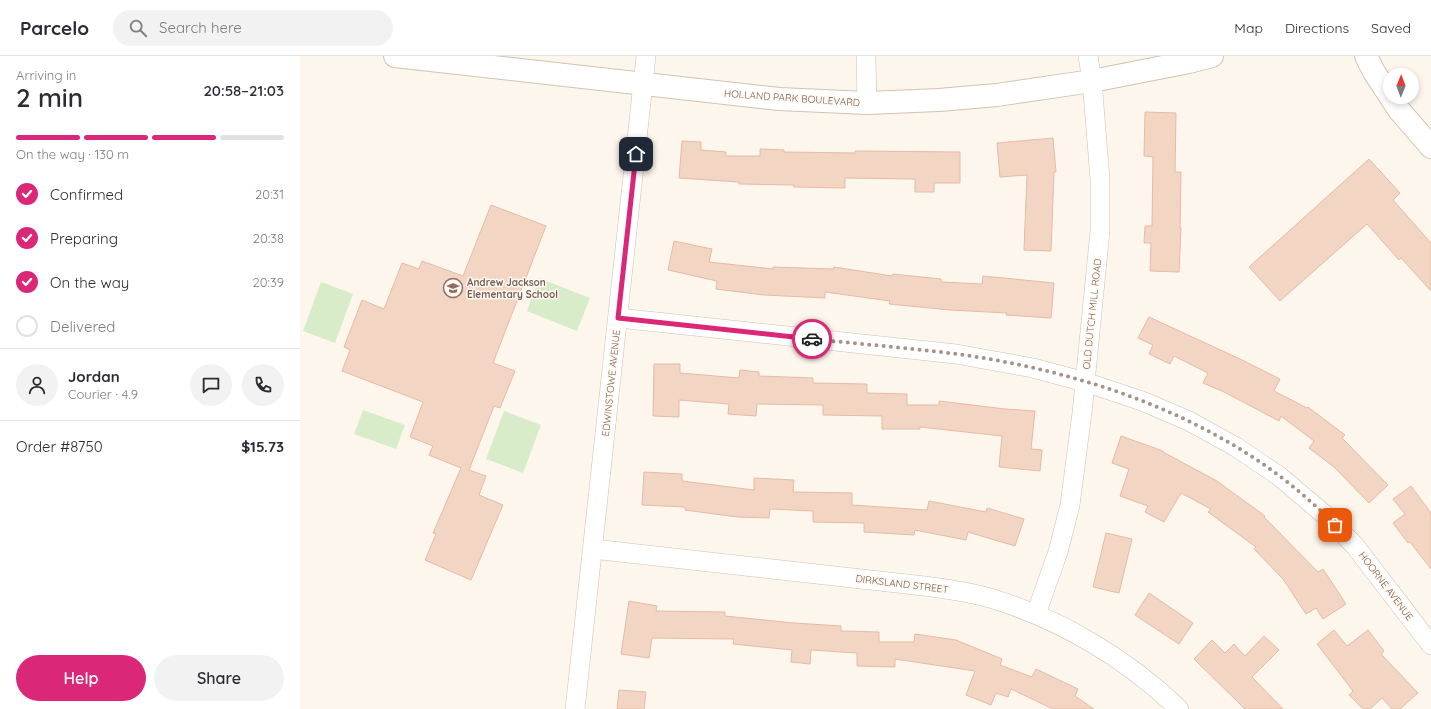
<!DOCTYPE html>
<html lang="en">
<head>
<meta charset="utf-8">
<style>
	body { margin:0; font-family:Quicksand,sans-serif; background:#f2f2f3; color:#2b2b33; height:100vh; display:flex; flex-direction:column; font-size:15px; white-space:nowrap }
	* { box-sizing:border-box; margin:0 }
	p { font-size:13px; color:#7c7c81 }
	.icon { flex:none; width:22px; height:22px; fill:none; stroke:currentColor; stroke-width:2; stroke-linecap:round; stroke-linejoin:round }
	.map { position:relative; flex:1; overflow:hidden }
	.sheet { display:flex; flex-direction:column; background:#fff; width:300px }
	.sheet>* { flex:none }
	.needle { width:26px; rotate:1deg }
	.controls { position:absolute; left:1083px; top:12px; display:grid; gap:8px }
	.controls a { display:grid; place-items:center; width:36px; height:36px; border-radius:50%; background:#fff; box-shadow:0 2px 6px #0003; font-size:20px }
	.pin { position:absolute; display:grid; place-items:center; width:34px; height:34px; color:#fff; margin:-17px; border-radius:8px; box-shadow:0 2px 6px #0006 }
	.courier { position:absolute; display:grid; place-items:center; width:40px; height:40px; margin:-20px; border:3px solid #db2777; border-radius:50%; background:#fff; color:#222; box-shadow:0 1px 5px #0007 }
	.summary em { font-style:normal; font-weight:600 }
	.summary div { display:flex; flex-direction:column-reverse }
	.summary { display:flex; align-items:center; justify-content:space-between; height:68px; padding:0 16px }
	h1 { font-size:26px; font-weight:600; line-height:30px }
	.bar { display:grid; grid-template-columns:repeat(4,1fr); gap:6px 4px; align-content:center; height:48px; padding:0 16px }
	.bar i { height:5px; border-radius:3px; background:#e1e1e2 }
	.bar .current { background:#db2777 }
	.bar p { grid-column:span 4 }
	.line { display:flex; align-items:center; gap:10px; padding:0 16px; border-top:1px solid #e1e1e2 }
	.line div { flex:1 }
	.round { display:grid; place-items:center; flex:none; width:42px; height:42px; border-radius:21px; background:#f2f2f3 }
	ol { padding:0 16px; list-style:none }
	li { display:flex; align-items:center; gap:12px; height:44px }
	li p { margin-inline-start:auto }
	li .icon { padding:4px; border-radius:50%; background:#db2777; color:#fff; stroke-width:4 }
	li:last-child { color:#7c7c81 }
	li i { width:22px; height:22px; border:2px solid #e1e1e2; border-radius:50% }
	.action { display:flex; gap:8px; margin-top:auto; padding:8px 16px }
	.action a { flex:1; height:46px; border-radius:24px; background:#db2777; color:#fff; font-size:16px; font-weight:600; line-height:46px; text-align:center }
	.action a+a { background:#f2f2f3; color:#2b2b33 }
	header { display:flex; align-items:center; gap:24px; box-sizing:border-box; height:56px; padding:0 20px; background:#fff; border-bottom:1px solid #e1e1e2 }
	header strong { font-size:19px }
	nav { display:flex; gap:22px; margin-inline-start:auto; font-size:14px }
	.search { width:280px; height:36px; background:#f2f2f3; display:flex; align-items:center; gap:10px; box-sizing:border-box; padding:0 14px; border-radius:22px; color:#7c7c81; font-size:15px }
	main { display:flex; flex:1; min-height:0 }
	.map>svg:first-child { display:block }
	.green { fill:#d8ecc9 }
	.building { fill:#f3d5c3; stroke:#e6bba3 }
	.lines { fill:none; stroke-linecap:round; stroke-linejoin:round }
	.street-casing { stroke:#d1beb0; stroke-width:20 }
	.secondary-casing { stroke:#d6c0b0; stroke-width:24 }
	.street { stroke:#fff; stroke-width:19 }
	.secondary { stroke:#fff; stroke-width:22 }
	.done { stroke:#a89285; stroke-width:4; stroke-dasharray:0 7.2 }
	.route { stroke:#db2777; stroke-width:5 }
	.labels { text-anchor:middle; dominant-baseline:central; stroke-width:3; stroke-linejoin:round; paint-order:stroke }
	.street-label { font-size:10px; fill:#7a5c4d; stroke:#fffaf3 }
	.education-label { font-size:10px; font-weight:bold; fill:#785e54; stroke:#fffaf3; text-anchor:start }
</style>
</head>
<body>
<header>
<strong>Parcelo</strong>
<div class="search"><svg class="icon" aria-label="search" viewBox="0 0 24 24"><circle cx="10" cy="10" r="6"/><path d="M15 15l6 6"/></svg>Search here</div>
<nav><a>Map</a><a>Directions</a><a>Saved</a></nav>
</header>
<main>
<section class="sheet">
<div class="summary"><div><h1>2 min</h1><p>Arriving in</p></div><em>20:58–21:03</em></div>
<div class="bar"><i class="current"></i><i class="current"></i><i class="current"></i><i></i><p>On the way · 130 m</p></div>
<ol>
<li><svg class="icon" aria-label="check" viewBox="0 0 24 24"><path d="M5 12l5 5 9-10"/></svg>Confirmed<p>20:31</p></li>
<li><svg class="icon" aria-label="check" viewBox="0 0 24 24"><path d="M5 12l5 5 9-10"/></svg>Preparing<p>20:38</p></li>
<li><svg class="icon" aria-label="check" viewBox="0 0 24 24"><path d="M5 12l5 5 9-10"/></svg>On the way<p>20:39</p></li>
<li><i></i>Delivered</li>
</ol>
<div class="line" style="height:72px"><a class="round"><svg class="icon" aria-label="person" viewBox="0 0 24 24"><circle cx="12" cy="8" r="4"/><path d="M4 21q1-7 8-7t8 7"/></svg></a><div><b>Jordan</b><p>Courier · 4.9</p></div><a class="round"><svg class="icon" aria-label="chat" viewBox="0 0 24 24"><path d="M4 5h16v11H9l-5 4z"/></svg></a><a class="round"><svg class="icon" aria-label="phone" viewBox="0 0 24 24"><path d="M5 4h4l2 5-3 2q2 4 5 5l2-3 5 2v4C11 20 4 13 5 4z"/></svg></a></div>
<div class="line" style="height:52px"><div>Order #8750</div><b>$15.73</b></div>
<div class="action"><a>Help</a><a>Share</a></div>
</section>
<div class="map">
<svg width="1131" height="653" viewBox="0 0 1131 653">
	<rect width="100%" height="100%" fill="#fdf6ec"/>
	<!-- green -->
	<path class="green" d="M239 222 290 242 277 275 227 255Z
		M21 226 53 238 35 287 3 275Z
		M63 354 105 369 96 393 54 378Z
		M204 355 241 369 223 417 186 403Z"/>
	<!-- building -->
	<path class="building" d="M845 56 876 57 875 116H881L880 172H881L879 216 850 215 851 187H844L845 170H852L853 101 844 100Z
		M753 82 756 116H754L751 195 724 194 727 119 700 121 697 87Z
		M382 85 401 86V94L426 96V100H460V93L484 94V96L555 97V95L660 96V127H634V136H615V123L545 122V132L494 131V129L439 128V126L379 122Z
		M1069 103 1100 137 1093 144 1131 187V235L1101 202 1099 204 1067 168 980 245 949 211Z
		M191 149 246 170 193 307 215 315 200 352 194 350 169 414 186 420 179 439 203 449 171 524 125 504 136 478 133 477 161 412 129 399 133 390 110 381 123 346 42 315 50 294 44 291 62 244 84 253 102 207 119 213 122 205 163 220Z
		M374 185 412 193 409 206 473 213V211L534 213V211L592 220 593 218 641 223V226L682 228 683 220 754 227 751 262 706 259 707 257 650 254 589 248 590 245 525 236V242L464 239 416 233 417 225 368 214Z
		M849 261 940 303 980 323 974 335 1007 352 1008 351 1045 379 1042 382 1088 429 1069 447 1034 411 1009 392 1014 385 981 360 979 365 924 336 903 327 908 317 874 300 870 308 849 298 853 289 838 282Z
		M354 308H380V317L439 322 440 314 459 316V320L513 322V327L567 328V337L607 338V349H639V345L705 353 735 355 731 393 742 394 740 415 699 411 702 380 620 371V373H582V360L523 359V349L457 348 456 360 428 358 429 348 379 344V361L353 360Z
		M821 380 863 395V396L917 425 965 460 964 461 1018 516 1023 513 1046 548 1023 563 1016 552 1006 558 983 523 954 493 956 491 908 456 911 453 881 437 864 466 845 456 848 450 820 440 829 413 812 407Z
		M344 416 382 418V425L454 434V422L494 424 493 436 552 437V449L627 454 629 445 686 456 687 452 724 463 715 490 668 476 666 484 615 474 614 479 564 476V467L513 466V455L470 453 469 462 437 461 385 454V451L342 449Z
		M1111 430 1131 457V513L1110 486 1108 487 1093 467 1105 458 1093 443Z
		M806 477 832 483 819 537 793 531Z
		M849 537 893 567 879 588 835 559Z
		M329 545 357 550 356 555 425 556V560L494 567 541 570V575L579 576V586H614L615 578 656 584 702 603 700 609 732 621 736 613 778 633 775 640 794 653H753L711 633 708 641 696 637 691 649 666 639 675 615 595 603V611L557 610V597L511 594 510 608 491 606 492 594 433 588 434 583 352 582 349 602 321 598Z
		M1034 574 1047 590 1068 574 1084 595 1081 598 1118 637 1100 653H1092L1082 642 1070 653H1063L1049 639 1053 635 1017 588Z
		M964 580 979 594 952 621 983 653H945L894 603 912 584 925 597 934 588 945 600Z
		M319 634 346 636 344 653H317Z"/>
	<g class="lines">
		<!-- street casing -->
		<g class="street-casing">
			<path id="street" d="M566 0 567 47
				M319 262 656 298 733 312 785 326 842 345 889 365 936 391 979 420 1025 459 1055 490 1131 589
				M293 493 624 530C647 533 671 536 693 543 762 564 827 603 879 653
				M736 558 758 496 770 449 782 357 800 175V123L792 25 788 0
				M275 653 346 0"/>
		</g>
		<!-- secondary casing -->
		<g class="secondary-casing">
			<path id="secondary" d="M95 0 479 43 567 47 639 44 697 39 792 25 889 6 912 0
				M1066 0 1074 16 1099 54 1131 91"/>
		</g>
		<!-- street -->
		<use href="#street" class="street"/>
		<!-- secondary -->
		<use href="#secondary" class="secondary"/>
	</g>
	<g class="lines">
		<!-- done -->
		<path class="done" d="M512 283C560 288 609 292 657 298 794 317 937 367 1035 469"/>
		<!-- route -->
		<path class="route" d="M336 98 318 262 512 283"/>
	</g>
	<!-- icons -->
	<defs>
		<g id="school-ring" transform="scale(1)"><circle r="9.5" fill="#fffaf3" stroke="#8d6e63" stroke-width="1.5"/><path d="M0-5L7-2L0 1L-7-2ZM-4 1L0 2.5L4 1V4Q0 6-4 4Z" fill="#8d6e63"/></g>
	</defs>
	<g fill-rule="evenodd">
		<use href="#school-ring" x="153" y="232"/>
	</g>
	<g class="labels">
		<!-- street labels -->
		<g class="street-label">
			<text transform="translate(492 42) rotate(4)">HOLLAND PARK BOULEVARD</text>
			<text transform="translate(792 258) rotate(-84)">OLD DUTCH MILL ROAD</text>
			<text transform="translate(311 327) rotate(-84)">EDWINSTOWE AVENUE</text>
			<text transform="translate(602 528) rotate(7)">DIRKSLAND STREET</text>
			<text transform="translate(1086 530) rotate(53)">HOORNE AVENUE</text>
		</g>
		<!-- education labels -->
		<g class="education-label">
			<text x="167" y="226">Andrew Jackson<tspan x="167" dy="12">Elementary School</tspan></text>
		</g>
	</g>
</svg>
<div class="controls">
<a><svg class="needle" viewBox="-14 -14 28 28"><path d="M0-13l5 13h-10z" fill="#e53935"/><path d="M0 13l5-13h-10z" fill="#7c7c81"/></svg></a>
</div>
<div class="pin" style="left:1035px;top:469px;background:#ea580c"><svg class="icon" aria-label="bag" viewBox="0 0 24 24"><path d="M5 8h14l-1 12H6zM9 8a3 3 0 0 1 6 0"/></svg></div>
<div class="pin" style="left:336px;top:98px;background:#1f2937"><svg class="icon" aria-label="home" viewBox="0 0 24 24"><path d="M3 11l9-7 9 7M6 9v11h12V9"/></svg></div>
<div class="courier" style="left:512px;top:283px"><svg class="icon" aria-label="car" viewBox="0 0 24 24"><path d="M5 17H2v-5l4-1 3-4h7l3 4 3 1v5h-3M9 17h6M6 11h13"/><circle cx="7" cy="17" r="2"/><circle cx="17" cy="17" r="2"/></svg></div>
</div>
</main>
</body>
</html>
